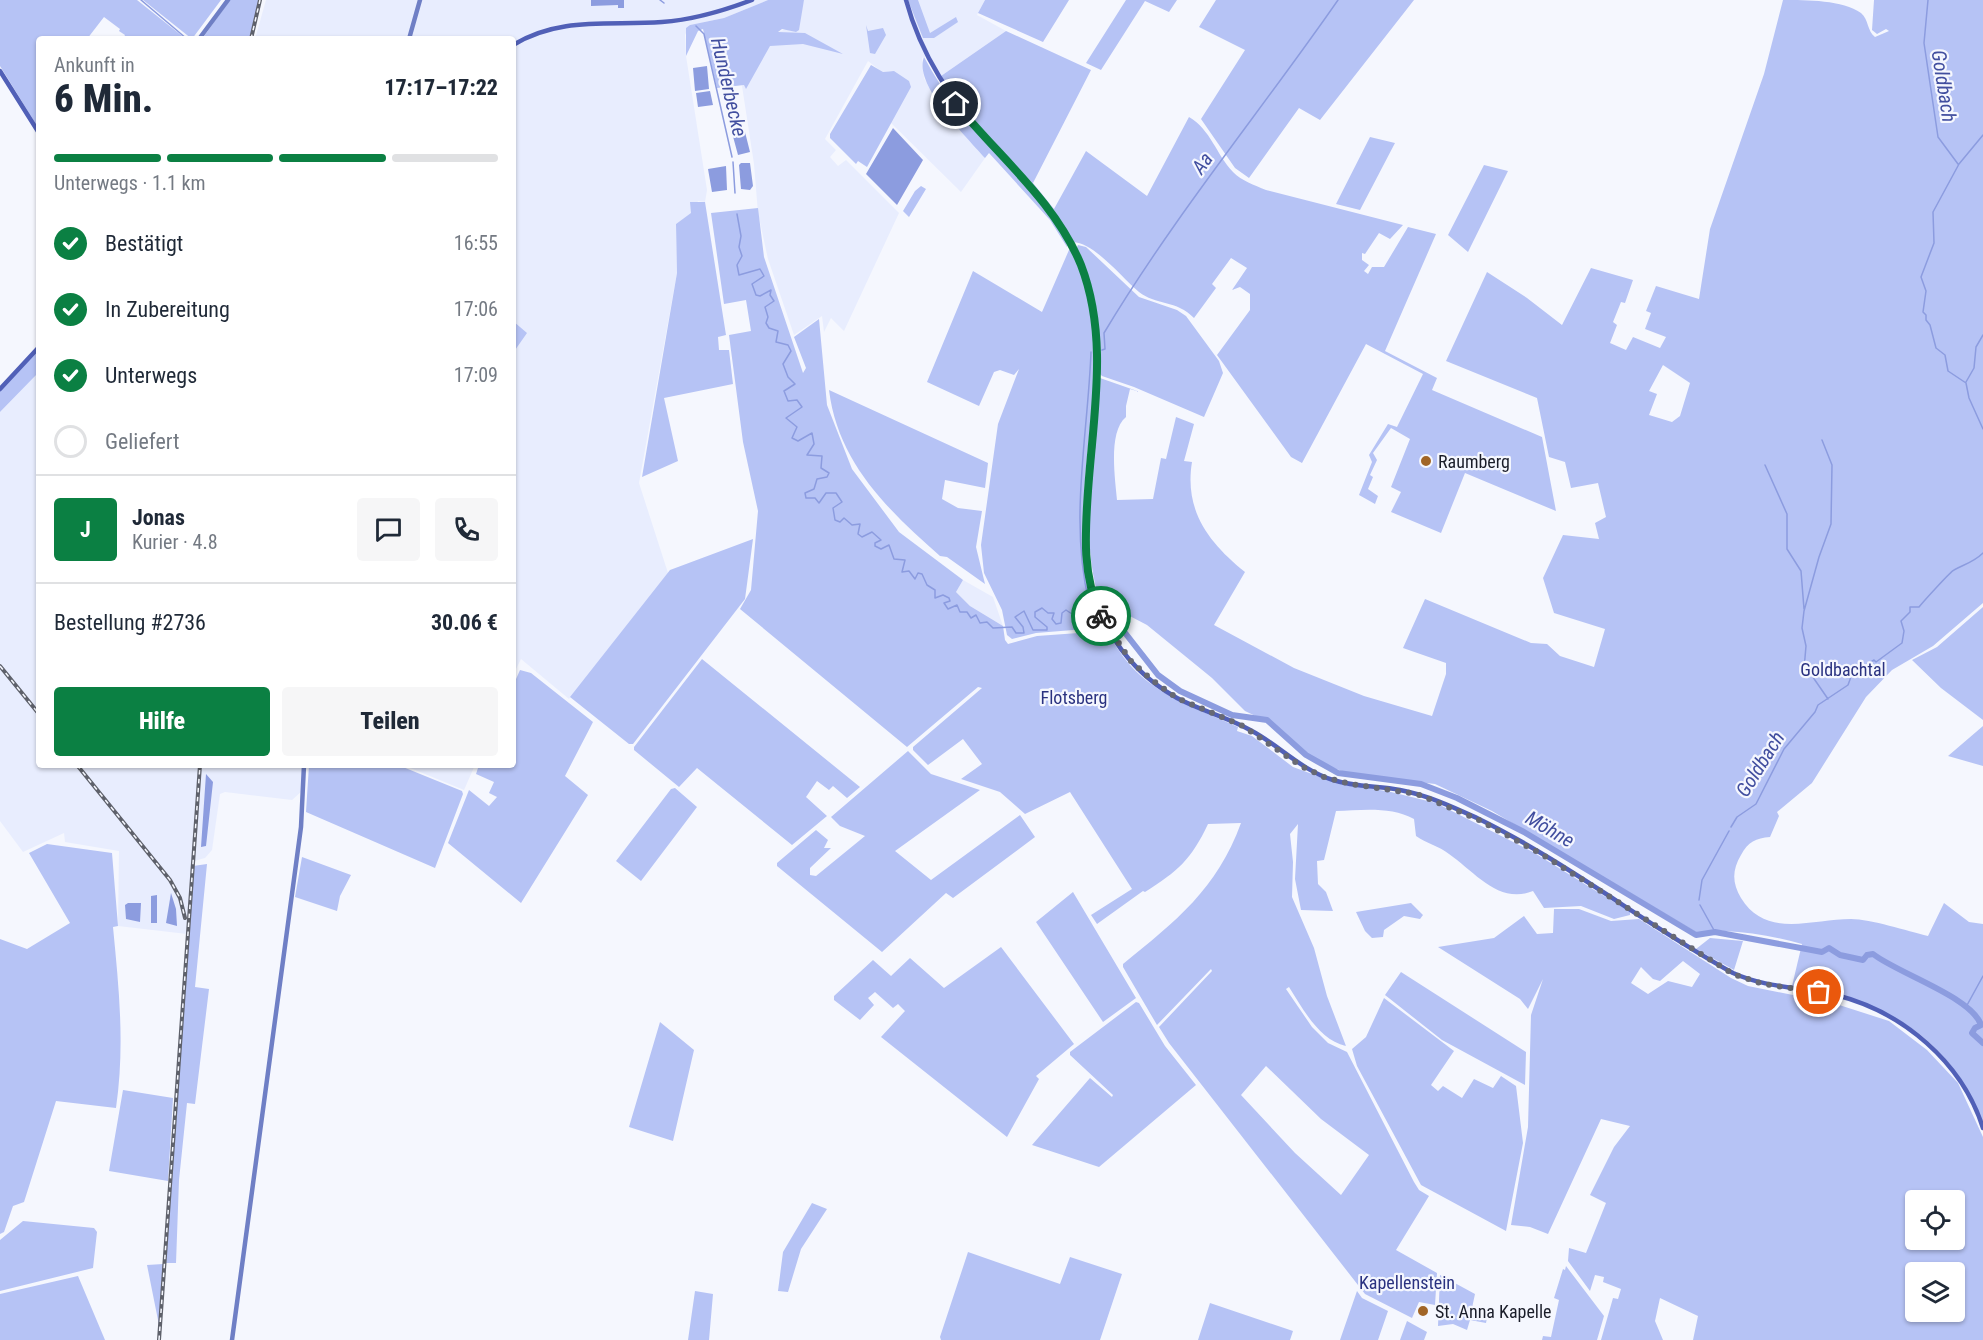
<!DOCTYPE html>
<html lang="de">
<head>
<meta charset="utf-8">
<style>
	body { margin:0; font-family:"Roboto Condensed",sans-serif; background:#f6f6f7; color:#1f2937; height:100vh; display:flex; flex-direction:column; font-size:22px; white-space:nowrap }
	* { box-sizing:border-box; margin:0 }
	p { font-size:20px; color:#747a83 }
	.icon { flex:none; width:33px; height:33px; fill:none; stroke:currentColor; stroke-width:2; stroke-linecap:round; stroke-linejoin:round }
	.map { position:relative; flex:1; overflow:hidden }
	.details { position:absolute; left:36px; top:36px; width:480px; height:732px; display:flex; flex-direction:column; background:#fff; border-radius:6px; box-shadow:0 2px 4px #0004 }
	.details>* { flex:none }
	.tools { position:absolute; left:1905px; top:1190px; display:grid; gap:12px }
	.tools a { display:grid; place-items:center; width:60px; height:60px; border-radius:6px; background:#fff; box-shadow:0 2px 4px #0004; font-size:30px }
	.pin { position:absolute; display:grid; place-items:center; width:51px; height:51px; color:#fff; margin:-26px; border:3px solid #fff; border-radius:50%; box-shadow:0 2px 6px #0007 }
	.courier { position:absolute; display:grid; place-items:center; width:60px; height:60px; margin:-30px; border:4px solid #0b8043; border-radius:50%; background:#fff; color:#222; box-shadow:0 2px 8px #0007 }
	.summary em { font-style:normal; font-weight:800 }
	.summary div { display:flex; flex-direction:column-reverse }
	.summary { display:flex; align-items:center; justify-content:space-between; height:102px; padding:0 18px }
	h1 { font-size:39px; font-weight:800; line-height:45px }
	.bar { display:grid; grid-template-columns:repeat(4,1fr); gap:9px 6px; align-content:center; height:72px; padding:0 18px }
	.bar i { height:8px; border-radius:4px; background:#e0e1e3 }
	.bar .on { background:#0b8043 }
	.bar p { grid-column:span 4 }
	.line { display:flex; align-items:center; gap:15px; padding:0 18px; border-top:2px solid #e0e1e3 }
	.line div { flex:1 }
	.round { display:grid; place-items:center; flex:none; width:63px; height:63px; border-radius:6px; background:#f6f6f7 }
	ol { padding:0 18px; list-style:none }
	li { display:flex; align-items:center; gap:18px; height:66px }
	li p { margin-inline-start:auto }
	li .icon { padding:6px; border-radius:50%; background:#0b8043; color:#fff; stroke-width:4 }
	li:last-child { color:#747a83 }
	li i { width:33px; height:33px; border:3px solid #e0e1e3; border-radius:50% }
	.button { display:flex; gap:12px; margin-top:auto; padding:12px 18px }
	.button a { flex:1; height:69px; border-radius:6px; background:#0b8043; color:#fff; font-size:24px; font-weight:800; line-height:69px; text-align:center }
	.button a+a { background:#f6f6f7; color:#1f2937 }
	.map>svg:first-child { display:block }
	.built { fill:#e8edfe }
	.green { fill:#b6c3f5; fill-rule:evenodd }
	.water { fill:#8c9cdf }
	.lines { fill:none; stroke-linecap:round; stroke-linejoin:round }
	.stream { stroke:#8c9cdf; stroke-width:1.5 }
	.river { stroke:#8c9cdf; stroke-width:6 }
	.secondary { stroke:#6f7fc5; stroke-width:4.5 }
	.primary { stroke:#5160b7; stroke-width:4.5 }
	.rail-casing { stroke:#5e616b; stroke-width:4 }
	.rail { stroke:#f5f7fe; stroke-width:1.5; stroke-dasharray:4.5; stroke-linecap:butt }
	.done { stroke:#676974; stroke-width:6; stroke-dasharray:0 10.8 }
	.route { stroke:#0b8043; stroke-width:8 }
	.poi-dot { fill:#a16527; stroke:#f5f7fe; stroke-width:2 }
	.labels { text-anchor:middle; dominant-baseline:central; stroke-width:4.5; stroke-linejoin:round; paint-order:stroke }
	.poi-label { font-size:18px; fill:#1a1d29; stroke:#f5f7fe; text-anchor:start }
	.park-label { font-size:18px; fill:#2a3280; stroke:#f5f7fe }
	.water-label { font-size:20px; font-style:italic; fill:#414e9f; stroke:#f5f7fe }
</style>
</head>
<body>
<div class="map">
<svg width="1983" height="1340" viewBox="0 0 1983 1340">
	<rect width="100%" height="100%" fill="#f5f7fe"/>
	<!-- built -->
	<path class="built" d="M266 0H768L724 18 690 25 685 35 686 56 707 190 705 202 698 201 692 213 676 224 677 273 639 483 668 573 569 699 521 659 513 675V39H255Z
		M804 0H985L977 15 1006 31 941 76 929 55 922 58 924 78 934 96 985 158 961 192 891 123 892 71 882 72 868 61 825 139 836 150 830 157 838 166 846 160 899 213 844 331 831 318 824 332 822 316 794 335 768 259 758 213 754 164 742 86 778 32 786 29 796 32Z
		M39 372V765H303L302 791 292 800 225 792 220 794 212 850 205 858 194 861 201 770 187 934 118 926 119 851 65 842 64 833 23 852 0 821V412Z
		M963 580 993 597 1003 626 970 606 956 592Z
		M403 765H475L464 790Z"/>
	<!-- green -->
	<path class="green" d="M0 0H137L186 39H123L125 35 119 31 120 29 104 17 87 39H39V129L0 66Z
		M143 0H221L192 39Z
		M230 0H259L250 39H202Z
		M768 0H804L799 30 796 32 782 29 778 32 805 33 843 54 803 44 770 46 746 89 744 85 717 88 703 29 698 31 686 56V28L690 25 724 18Z
		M908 0H918L930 33 956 17 958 22 934 38H923Z
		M985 0H1069L1043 42 978 13Z
		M1126 0H1177L1169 12 1145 1 1101 70 1086 63Z
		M1216 0H1414L1320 120 1299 108 1249 178 1235 168 1201 119 1245 50 1199 27Z
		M1783 0C1807 0 1843 0 1861 13 1869 20 1867 31 1875 37L1889 31 1886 29 1877 34 1872 30 1874 0H1983V603L1933 646 1892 670 1866 697 1812 783 1777 812 1779 816 1770 837C1756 838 1748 842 1741 855 1732 870 1732 883 1741 898 1766 939 1812 919 1851 919 1871 919 1907 931 1928 936L1944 903 1969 922 1983 924V1122C1948 1035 1882 998 1792 986L1802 944C1776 937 1751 932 1724 931 1714 930 1706 935 1696 932L1492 811 1435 784 1351 774 1318 763 1277 726 1245 711 1212 678 1147 625 1122 612 1101 605C1077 534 1095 452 1100 378L1140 392 1130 389 1126 406V417C1108 432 1115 477 1117 500L1153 499 1161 458 1166 459 1176 417 1194 424 1184 461 1192 462C1184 511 1209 543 1245 572L1214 625 1294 668 1364 696 1432 716 1446 674V663L1403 648 1425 599 1531 643 1547 644 1560 656 1594 667 1605 629 1554 613 1543 578 1563 535 1599 539 1595 523 1606 517 1598 483 1571 488 1565 462 1549 457 1537 398 1446 361 1487 272 1527 298 1562 325 1591 268 1633 280 1625 303 1621 302 1613 322 1617 325 1610 343 1626 350 1633 337 1660 348 1666 337 1645 329 1651 313 1646 311 1656 286 1699 299 1710 229 1764 74ZM1663 365 1690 383 1680 416 1672 422 1649 415 1657 394 1649 391Z
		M866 25 868 31 883 28 886 35 875 54 870 53Z
		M1006 31 1091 70 1033 183 1054 209 1086 151 1147 196 1189 117C1211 130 1216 154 1233 172 1242 181 1254 185 1266 190L1403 225 1390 239 1379 233 1365 254 1362 253V260L1369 265 1364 271 1368 274 1372 267H1384L1408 227 1436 234 1385 351 1437 378 1432 390 1542 437 1556 511 1465 473 1441 533 1391 512 1401 492 1391 487 1410 439 1391 428 1373 453 1377 460 1370 475 1373 477 1368 489 1378 496 1375 504 1359 495 1372 462 1369 455 1388 424 1397 427 1423 374 1366 344 1302 463 1291 457 1217 355 1250 310V294L1240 287 1232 290 1247 268 1231 258 1212 284 1216 288 1194 318C1177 300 1155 305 1139 292 1122 278 1095 243 1073 242L1040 195 957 101 941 76Z
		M924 57C934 76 946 94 959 111 978 134 1069 225 1067 247L1050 220 989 153 985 158C967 137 913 85 924 57Z
		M871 65 883 72 894 71 909 81 911 87 867 167 858 161 856 164 830 138V134Z
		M1370 137 1395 143 1360 210 1336 204Z
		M1484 165 1508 171 1468 252 1448 235Z
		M921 186 926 189 909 217 903 211 915 191Z
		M690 202H705L726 335 718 337 719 350H729L733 384 664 398 678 461 642 477 677 273 676 224 691 213Z
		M758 208 764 257 803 373 806 368 794 337 819 319 827 405 852 469 899 532 963 580 956 592 970 606 1003 626 1005 640 1008 644 1037 636 1106 631C1114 643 1121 655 1130 665 1160 698 1199 709 1238 727L1237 731 1252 736 1293 767 1334 782 1391 792 1436 803 1533 852 1630 912V915L1614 919 1581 906 1544 908 1533 891C1499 905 1475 872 1449 854 1439 846 1426 843 1416 836L1414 819C1391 806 1361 810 1336 811L1324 860 1317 861 1318 884 1326 892 1333 911 1301 910 1295 879 1298 824 1290 834 1293 862 1292 897 1314 948 1327 996 1346 1046C1319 1040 1303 1009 1289 987L1286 989 1312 1027 1328 1043 1347 1052 1414 1182 1419 1190 1429 1196 1396 1250 1437 1273 1435 1305 1419 1302 1412 1318 1365 1294 1169 1043 1159 1027 1212 971 1211 969 1157 1025 1123 967V964C1176 921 1217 889 1241 823L1208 824C1191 860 1178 871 1145 892L1143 891 1097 924 1091 915 1132 889 1070 792 1025 814 1000 792 961 779 982 764 963 739 928 765 913 750V747L982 688 978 687 907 747 740 609 751 590 758 511 743 442 729 335 751 331 746 300 724 304 711 213ZM1266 1066 1321 1119 1369 1155 1341 1195 1295 1153 1241 1095Z
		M1078 245 1086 247 1139 297 1177 310 1186 316 1219 361 1223 373 1204 417 1134 387 1102 376 1100 374 1101 360 1095 363C1093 442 1065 552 1103 624L1098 628 1036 633 1012 639 1007 635 1002 610 984 573 981 545 998 424 1019 369 1014 375 1000 370 994 372 979 406 927 382 973 271 1042 312 1069 250H1072L1091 303 1095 301 1076 249Z
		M513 321 527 333 513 353Z
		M39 349V372L0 412V391Z
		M829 390 988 463 985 488 945 480 942 499 958 508 982 511 976 547 985 584 947 557 940 556C888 510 838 463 829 390Z
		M753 539 745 599 633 744H629L570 697 670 570Z
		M1983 607V720L1941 688 1912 660 1937 647Z
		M702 659 860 787 847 798 833 786 829 790 817 781 806 797 827 816 792 845 697 768 679 787 634 750V747Z
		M520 670 531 673 593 722 565 776 588 795 521 903 448 843 469 790 489 806 497 797 489 793 494 782 476 774 479 765H513V686Z
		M1983 726V766L1948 756Z
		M908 751 931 774 980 790 895 851 931 880 1020 815 1035 837 953 898 946 893 882 952 777 866V863L816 830 828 840 824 848H831L810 868V875L816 876 865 836 840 826 831 817Z
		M309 765H398L462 791 463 794 435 868 306 812Z
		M675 788 697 807 641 881 616 861 671 789Z
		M47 844 112 853 118 926 113 927C119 989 125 1046 116 1108L56 1101 24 1202 13 1206 4 1232 0 1234V939L27 949 70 923 29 853Z
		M302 857 351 875 340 896 337 911 295 897Z
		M207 864 195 987 209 989 195 1104 187 1103 179 1180 176 1263H166L193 866Z
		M1073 892 1136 998 1103 1022 1036 922Z
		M1411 903 1423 915 1420 919 1404 916 1384 930 1383 937 1372 938 1365 931 1356 912Z
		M1554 909H1579L1611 921 1639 919 1731 978 1748 986 1833 1003 1889 1021 1927 1050 1958 1083 1983 1137V1340H1693L1698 1316 1660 1298 1655 1321 1663 1340H1601L1613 1298 1618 1299 1621 1289 1603 1282 1604 1277 1595 1275 1590 1291 1568 1261 1569 1248 1586 1253 1606 1203 1590 1195 1614 1147 1630 1126 1601 1119 1548 1234 1530 1227 1511 1225 1528 1127 1531 1015 1543 979 1528 1009 1520 999 1438 947 1494 938 1524 916 1537 934 1553 933ZM1683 961 1700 974 1692 987 1668 981 1648 994 1631 983 1641 967 1653 979 1660 981ZM1916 1200H1954V1239H1916ZM1916 1272H1954V1311H1916Z
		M1710 938 1743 941 1734 970 1696 949Z
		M1001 947 1074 1044 1036 1076 1039 1079 1007 1137 881 1037 905 1011 898 1004 893 1008 875 992 868 998 874 1005 860 1020 834 1000V996L873 960 891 976 910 958 944 988Z
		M1401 972 1526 1052 1525 1085 1442 1040 1385 995Z
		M1384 998 1454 1051 1431 1085 1438 1091 1443 1086 1462 1098 1474 1079 1493 1088 1501 1076 1516 1086 1523 1143 1506 1231 1421 1185 1357 1066 1352 1049 1366 1037Z
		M1136 1002 1139 1003 1165 1046 1196 1085 1099 1167 1032 1145 1090 1078 1112 1097 1113 1095 1070 1055V1052Z
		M660 1022 694 1050 673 1141 629 1127Z
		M123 1090 173 1098 168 1181 109 1171Z
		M812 1203 827 1209 801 1249 788 1292 778 1291 783 1252Z
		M23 1221 94 1228 97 1232 93 1268 0 1291V1240Z
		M968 1252 1060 1284 1070 1257 1122 1274 1100 1340H941L940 1337Z
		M163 1264 159 1325 147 1265Z
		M1566 1266 1604 1316 1597 1340H1542L1543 1336 1551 1337 1559 1300 1554 1298 1563 1269 1565 1270Z
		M1440 1275 1475 1294 1472 1308 1488 1312 1486 1323 1470 1320 1467 1330 1453 1324 1438 1326Z
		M78 1276 105 1340H0V1294Z
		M695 1291 713 1294 709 1340H688Z
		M1357 1291 1362 1298 1388 1311 1378 1340H1340Z
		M1210 1303 1293 1331 1290 1340H1198Z
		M1407 1321 1427 1332 1424 1340H1400Z"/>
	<!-- water -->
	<path class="water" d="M591 0H624V8H618V5L591 6Z
		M707 66 709 89 695 91 693 68Z
		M710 91 713 105 698 107 696 93Z
		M740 128 745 132 750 152 738 155 731 129Z
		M893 128 923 160 897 205 866 174Z
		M741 163H750L753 186 750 190 741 189 739 165Z
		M726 166 727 190 712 192 708 169Z
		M206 774 213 782 206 846 201 847Z
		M171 893 176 909 177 926 166 923Z
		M157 895V923H151V896Z
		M128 903H141L140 922 126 919 125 905Z"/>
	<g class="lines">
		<!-- stream -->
		<path class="stream" d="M141 0 187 39
			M660 0 664 3
			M1928 0 1924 43 1938 137 1958 164
			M696 26 704 34 732 157
			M1983 135 1959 164 1933 212 1934 243 1921 277 1926 291 1923 312 1926 315V320L1930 325 1936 348 1945 355 1948 371 1966 383 1969 398 1983 429
			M733 162 735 193
			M737 214 741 236 739 247 742 256 737 265 739 275 760 269 764 276 752 284 756 295 760 296 771 290 770 295 774 301 765 307 768 317 766 323 769 328 778 331 776 342 788 345 791 351 783 364 788 377 795 384 784 391 788 401 797 400 802 407 786 418 797 427 792 438 798 441 812 433 814 444 807 455 822 456 821 468 829 473 827 477 817 479 814 489 805 493 806 498H815L819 503 826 493H836L842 502 833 508 835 520 840 522 844 518 852 525 860 524 858 534 862 537 872 532 881 540 875 543V546L881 549 889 545 894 559 905 560 902 572 909 571 915 579 918 573 922 574 927 585 935 590V598L943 595 949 598 950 601 944 603 948 609 957 605 960 612H967L971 618 976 615 980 623 987 622 993 628 1012 627 1016 633H1024L1023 627 1015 617 1024 611 1033 630H1047V627L1035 617V612L1042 608 1048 613H1054L1052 619 1056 624 1061 623 1062 613 1066 610 1081 620 1094 619C1089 613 1091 610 1089 602 1069 521 1088 434 1091 352
			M1102 350 1105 349 1104 333C1174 216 1261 111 1338 0
			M1966 382 1974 368 1976 347 1983 335
			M1765 465 1787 514V549L1801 571 1804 609
			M1804 669 1806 646 1802 628 1804 611 1819 557 1831 524 1832 465 1822 440
			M1808 670 1828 699
			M1731 827 1737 817 1756 804 1784 749 1815 712 1818 705 1848 685 1852 674 1874 660 1876 662 1902 643 1904 631 1901 621 1910 612V607H1919C1923 602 1951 571 1954 570 1965 564 1974 562 1983 553
			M1699 900 1702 880 1729 831
			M1700 905 1715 932
			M1966 1007 1983 976"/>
		<!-- river -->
		<path class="river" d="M1094 619 1105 615 1115 620 1158 675 1180 691 1232 715 1267 720 1306 755 1338 773 1421 784 1457 798 1524 832 1696 935 1715 932 1822 952 1829 948 1840 955 1863 960 1867 955 1873 954C1897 973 1972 997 1981 1025L1975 1028 1972 1033 1983 1043"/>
		<!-- secondary -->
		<path class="secondary" d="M199 39 228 0
			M409 39 420 0
			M232 1340 301 827 304 765"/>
		<!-- primary -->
		<path class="primary" d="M906 0C921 56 952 101 990 143 1022 180 1058 213 1078 258 1113 338 1091 447 1085 532 1084 601 1116 664 1177 698 1201 711 1228 717 1252 731 1280 746 1301 770 1333 780 1355 787 1378 786 1400 790 1427 795 1453 807 1477 818 1567 862 1646 925 1733 973 1766 988 1801 987 1836 995 1903 1012 1962 1062 1983 1128
			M409 39H410
			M513 45C560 16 610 26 662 22 693 20 723 11 752 0
			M0 71 39 133
			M0 389 39 347"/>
		<!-- rail casing -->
		<g class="rail-casing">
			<path id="rail" d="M251 39 260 0
				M0 666 39 714
				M77 765 170 880 180 898 185 918
				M159 1340 200 765"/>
		</g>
		<!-- rail -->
		<use href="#rail" class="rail"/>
	</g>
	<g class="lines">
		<!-- done -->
		<path class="done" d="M1101 616 1130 660 1152 680 1177 698 1243 726 1301 766 1324 777 1351 784 1417 794 1477 819 1543 855 1733 974 1763 984 1819 992"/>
		<!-- route -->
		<path class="route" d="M956 104C998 156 1055 201 1081 265 1109 338 1093 416 1088 491 1085 534 1082 575 1101 616"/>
	</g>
	<!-- markers -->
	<g class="poi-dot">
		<circle cx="1426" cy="461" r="6"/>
		<circle cx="1423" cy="1311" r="6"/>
	</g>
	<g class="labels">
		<!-- poi labels -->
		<g class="poi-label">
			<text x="1438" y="461">Raumberg</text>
			<text x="1435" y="1311">St. Anna Kapelle</text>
		</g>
		<!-- park labels -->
		<g class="park-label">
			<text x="1843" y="669">Goldbachtal</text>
			<text x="1074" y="697">Flotsberg</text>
			<text x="1407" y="1282">Kapellenstein</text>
		</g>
		<!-- water labels -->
		<g class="water-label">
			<text transform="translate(1944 86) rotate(81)">Goldbach</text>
			<text transform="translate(729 87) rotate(77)">Hunderbecke</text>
			<text transform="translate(1202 163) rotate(-54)">Aa</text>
			<text transform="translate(1760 764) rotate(-58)">Goldbach</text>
			<text transform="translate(1550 829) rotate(30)">Möhne</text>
		</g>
	</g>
</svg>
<div class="tools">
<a><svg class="icon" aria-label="locate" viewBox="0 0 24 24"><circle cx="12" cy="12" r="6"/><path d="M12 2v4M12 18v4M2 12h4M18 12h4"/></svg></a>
<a><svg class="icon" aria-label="layers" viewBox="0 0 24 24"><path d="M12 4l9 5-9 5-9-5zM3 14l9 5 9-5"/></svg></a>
</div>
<div class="pin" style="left:1819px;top:992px;background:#ea580c"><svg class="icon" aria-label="bag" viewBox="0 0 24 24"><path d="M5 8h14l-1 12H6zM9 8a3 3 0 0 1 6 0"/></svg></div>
<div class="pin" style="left:956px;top:104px;background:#1f2937"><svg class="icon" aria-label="home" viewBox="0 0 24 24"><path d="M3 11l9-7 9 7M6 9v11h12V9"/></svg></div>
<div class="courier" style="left:1101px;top:616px"><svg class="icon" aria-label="bike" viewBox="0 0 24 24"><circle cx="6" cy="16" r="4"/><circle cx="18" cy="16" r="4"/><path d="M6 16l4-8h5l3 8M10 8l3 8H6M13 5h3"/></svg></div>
<section class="details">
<div class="summary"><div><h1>6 Min.</h1><p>Ankunft in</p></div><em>17:17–17:22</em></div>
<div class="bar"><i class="on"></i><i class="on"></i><i class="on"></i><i></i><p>Unterwegs · 1.1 km</p></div>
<ol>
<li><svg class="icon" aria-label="check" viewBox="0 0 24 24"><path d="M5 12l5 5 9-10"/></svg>Bestätigt<p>16:55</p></li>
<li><svg class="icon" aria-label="check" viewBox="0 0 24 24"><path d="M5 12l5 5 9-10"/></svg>In Zubereitung<p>17:06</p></li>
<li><svg class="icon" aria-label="check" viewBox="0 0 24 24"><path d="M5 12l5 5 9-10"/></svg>Unterwegs<p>17:09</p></li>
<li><i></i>Geliefert</li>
</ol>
<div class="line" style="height:108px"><b class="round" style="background:#0b8043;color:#fff">J</b><div><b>Jonas</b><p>Kurier · 4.8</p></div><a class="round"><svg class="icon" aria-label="chat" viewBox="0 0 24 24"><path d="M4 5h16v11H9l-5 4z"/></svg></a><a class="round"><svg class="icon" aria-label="phone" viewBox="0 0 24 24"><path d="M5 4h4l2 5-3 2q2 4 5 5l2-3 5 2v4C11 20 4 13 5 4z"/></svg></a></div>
<div class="line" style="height:78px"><div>Bestellung #2736</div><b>30.06 €</b></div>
<div class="button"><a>Hilfe</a><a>Teilen</a></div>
</section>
</div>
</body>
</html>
